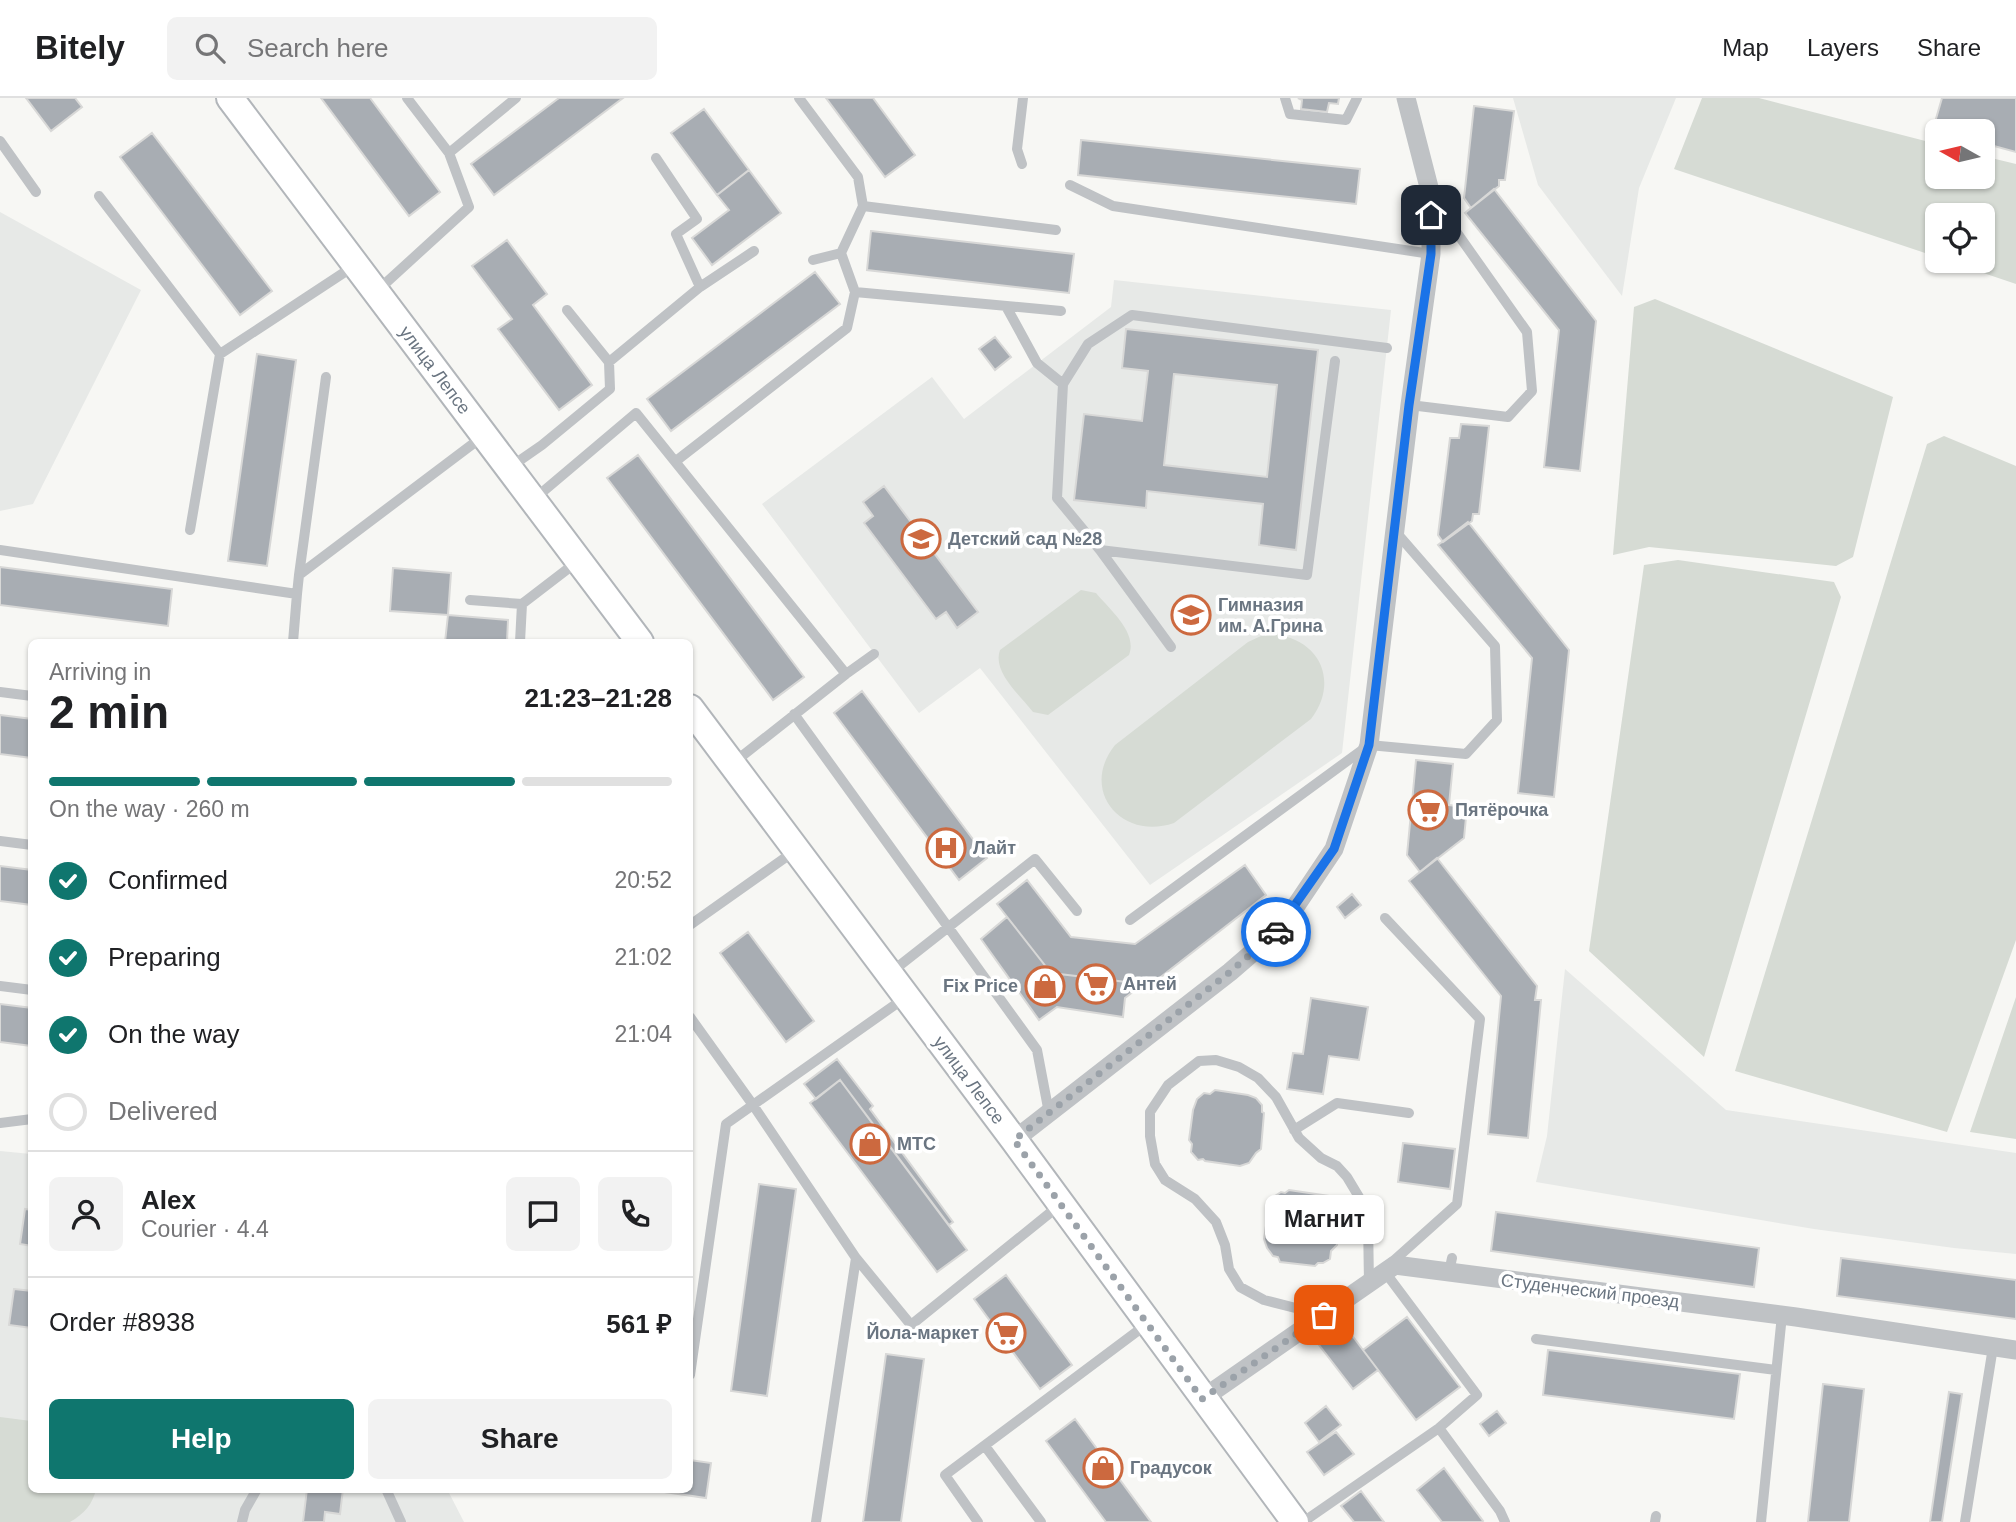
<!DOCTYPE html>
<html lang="en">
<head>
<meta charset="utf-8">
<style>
	body { margin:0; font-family:Helvetica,sans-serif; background:#f2f2f2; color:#202124; height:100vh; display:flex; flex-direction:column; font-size:26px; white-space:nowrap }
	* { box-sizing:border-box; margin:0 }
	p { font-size:23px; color:#757577 }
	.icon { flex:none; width:38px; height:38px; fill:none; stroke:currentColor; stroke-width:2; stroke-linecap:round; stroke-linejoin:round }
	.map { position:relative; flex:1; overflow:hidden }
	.drawer { position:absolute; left:28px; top:541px; width:665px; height:854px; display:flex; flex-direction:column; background:#fff; border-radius:10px; box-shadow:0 2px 5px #0004 }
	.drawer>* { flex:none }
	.needle { width:46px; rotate:278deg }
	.buttons { position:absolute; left:1925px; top:21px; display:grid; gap:14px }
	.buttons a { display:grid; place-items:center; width:70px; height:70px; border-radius:10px; background:#fff; box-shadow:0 2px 5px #0004; font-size:35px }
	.pin { position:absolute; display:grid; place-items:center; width:60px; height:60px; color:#fff; margin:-30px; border-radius:14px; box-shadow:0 4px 10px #0006 }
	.courier { position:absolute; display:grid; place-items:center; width:70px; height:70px; margin:-35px; border:5px solid #1a73e8; border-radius:50%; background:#fff; color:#222; box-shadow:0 2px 9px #0007 }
	.bubble { position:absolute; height:49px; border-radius:10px; background:#fff; box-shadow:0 2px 5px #0004; font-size:23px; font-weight:700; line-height:49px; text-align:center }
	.head em { font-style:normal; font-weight:700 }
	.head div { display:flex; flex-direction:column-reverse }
	.head { display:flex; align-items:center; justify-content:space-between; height:119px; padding:0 21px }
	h1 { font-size:46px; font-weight:700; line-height:52px }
	.bar { display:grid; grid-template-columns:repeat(4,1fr); gap:10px 7px; align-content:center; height:84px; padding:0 21px }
	.bar i { height:9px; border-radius:5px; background:#e0e0e0 }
	.bar .active { background:#0f766e }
	.bar p { grid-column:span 4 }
	.line { display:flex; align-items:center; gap:18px; padding:0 21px; border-top:2px solid #e0e0e0 }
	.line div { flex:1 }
	.round { display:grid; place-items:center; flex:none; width:74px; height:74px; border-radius:10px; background:#f2f2f2 }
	ol { padding:0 21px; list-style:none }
	li { display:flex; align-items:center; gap:21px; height:77px }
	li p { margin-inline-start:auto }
	li .icon { padding:7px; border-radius:50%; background:#0f766e; color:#fff; stroke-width:4 }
	li:last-child { color:#757577 }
	li i { width:38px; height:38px; border:4px solid #e0e0e0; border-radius:50% }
	.button { display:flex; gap:14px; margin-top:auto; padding:14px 21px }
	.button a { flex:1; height:80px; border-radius:10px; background:#0f766e; color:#fff; font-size:28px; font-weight:700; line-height:80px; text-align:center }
	.button a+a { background:#f2f2f2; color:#202124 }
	header { display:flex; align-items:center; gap:42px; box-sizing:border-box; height:98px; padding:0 35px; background:#fff; border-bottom:2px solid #e0e0e0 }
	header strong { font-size:33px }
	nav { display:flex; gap:38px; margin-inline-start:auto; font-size:24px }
	.search { width:490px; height:63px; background:#f2f2f2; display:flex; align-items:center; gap:18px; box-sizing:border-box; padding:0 24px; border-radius:10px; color:#757577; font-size:26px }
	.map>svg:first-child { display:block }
	.built { fill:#e7e9e7 }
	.green { fill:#d6dbd4 }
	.building { fill:#a8adb3; stroke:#d8d8d7; stroke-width:2; fill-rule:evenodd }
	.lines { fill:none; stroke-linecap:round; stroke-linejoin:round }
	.secondary-casing { stroke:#b2b6ba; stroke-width:30 }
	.lane { stroke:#bfc2c5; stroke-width:10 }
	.street { stroke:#bfc2c5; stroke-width:19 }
	.secondary { stroke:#fff; stroke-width:26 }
	.done { stroke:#9ba2a9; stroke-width:7; stroke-dasharray:0 12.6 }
	.route { stroke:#1a73e8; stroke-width:9 }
	.labels { text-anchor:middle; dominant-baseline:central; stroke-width:7; stroke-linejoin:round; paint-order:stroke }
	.street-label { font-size:18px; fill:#6a7581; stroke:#fff }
	.poi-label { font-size:18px; font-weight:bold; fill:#6a7581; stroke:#fff; text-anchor:start }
</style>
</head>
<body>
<header>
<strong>Bitely</strong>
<div class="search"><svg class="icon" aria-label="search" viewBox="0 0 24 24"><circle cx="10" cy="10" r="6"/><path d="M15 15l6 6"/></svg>Search here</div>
<nav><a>Map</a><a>Layers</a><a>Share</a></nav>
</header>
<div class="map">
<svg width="2016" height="1424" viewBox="0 0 2016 1424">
	<rect width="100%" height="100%" fill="#f7f7f4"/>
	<!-- built -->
	<path class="built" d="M1513 0H1676L1639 90 1622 198 1538 87Z
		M0 114 141 192 33 406 0 413Z
		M1114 182 1391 212 1342 655 1150 787 980 570 919 615 762 406 932 279 964 321 1111 209Z
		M1565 871 1726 1012 2016 1055V1156L1954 1150 1814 1131 1536 1084 1547 1038Z
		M0 1053 31 1056 32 1391H447L464 1424H0Z"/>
	<!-- green -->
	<path class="green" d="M1702 0H1759L1937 46V79H1983V58L2016 66V186L1948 163H1983V117H1937V159L1674 71Z
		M1655 201 1893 299 1853 459 1836 468 1649 449 1613 457 1634 209Z
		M1944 338 2016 368V842L1947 1034 1735 973 1927 346Z
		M1678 462 1834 484 1841 499 1704 959 1589 853 1644 467Z
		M1081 492 1096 495C1109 511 1138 534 1129 557L1048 617 1033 614C1020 597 992 574 1000 552Z
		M1274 536C1321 542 1339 584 1311 621L1174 725C1121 743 1079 692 1115 647L1248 544 1261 538Z
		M2016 899V1041L1970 1034Z
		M0 1319 31 1323 32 1391H96C93 1406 84 1416 70 1424H0Z"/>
	<!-- building -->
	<path class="building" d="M26 0H75L82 9 51 33Z
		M321 0H370L440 94 409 118Z
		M559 0H623L494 97 471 66Z
		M826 0H873L915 57 885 79Z
		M1298 0H1339L1338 6 1329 5 1327 14 1301 11 1302 2Z
		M1942 0H2016V54L1983 45V33H1937V39L1931 38Z
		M1474 8 1514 13 1505 82H1499V88L1471 110 1464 100Z
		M704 11 749 72 717 97 671 35Z
		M152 35 272 193 240 217 120 59Z
		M1081 42 1360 71 1356 106 1078 77Z
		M749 72 781 115 712 167 692 140 729 112 717 97Z
		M1494 91 1596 223 1580 373 1544 369 1559 232 1465 115Z
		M871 133 1074 156 1069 195 867 172Z
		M507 142 547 196 533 207 592 287 559 312 498 231 512 221 472 168Z
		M815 174 840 206 671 333 647 301Z
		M1126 231 1318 252 1296 452 1259 447 1263 406 1147 393 1146 410 1074 402 1084 316 1142 323 1148 273 1122 270ZM1174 276 1277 287 1267 379 1164 367Z
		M995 239 1011 259 995 272 979 251Z
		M257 256 296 262 267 468 228 463Z
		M1461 326 1489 328 1479 416H1473L1472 423 1443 444 1438 437 1450 340H1459Z
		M638 357 804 579 773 602 607 380Z
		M884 388 978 514 957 530 946 514 936 521 864 425 873 418 863 404Z
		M1468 424 1569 552 1554 699 1518 695 1532 560 1438 447Z
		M0 469 172 491 168 528 0 507Z
		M393 470 451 475 448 517 390 513Z
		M448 517 508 522 507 544H445Z
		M862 593 987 760 959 782 834 615Z
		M0 617 32 621V660L0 656Z
		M1416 662 1453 666 1449 707 1467 709 1464 740 1420 774 1407 757Z
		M1437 760 1537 888 1535 902H1541L1528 1040 1488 1036 1501 898 1409 783Z
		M1245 767 1266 797 1153 885 1143 886 1051 875 997 806 1027 782 1071 839 1135 846Z
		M0 768 32 772V807L0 803Z
		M1352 796 1361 807 1345 820 1337 809Z
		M1007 819 1051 875 1143 886 1125 900 1123 919 1057 909 1039 922 981 841Z
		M748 834 814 923 786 944 720 855Z
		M1311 900 1368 909 1359 962 1329 958 1323 996 1287 991 1293 955 1303 956Z
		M0 906 32 910V948L0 944Z
		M837 961 873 1008 870 1011 953 1124 949 1127 840 982 816 1001 804 986Z
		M840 982 967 1152 937 1174 810 1005Z
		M1215 992 1248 997 1256 1000 1262 1007V1014L1264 1015 1261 1051 1256 1055 1249 1065 1240 1068 1205 1063 1203 1061 1198 1062 1191 1054 1192 1046 1189 1042 1193 1012 1197 1001 1204 995 1210 996Z
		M1403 1045 1455 1051 1450 1091 1398 1084Z
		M759 1086 796 1091 767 1298 731 1293Z
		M1289 1092 1329 1098 1338 1106 1337 1113 1340 1118 1337 1147 1331 1153 1330 1161 1323 1165H1318L1315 1168 1280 1164 1278 1159 1273 1158 1267 1150 1264 1141 1269 1108 1273 1105 1272 1100 1281 1094 1285 1095Z
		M25 1111 32 1112V1148L20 1146Z
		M1496 1114 1759 1150 1754 1189 1491 1153Z
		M1841 1160 2016 1182V1221L1837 1198Z
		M1006 1177 1072 1267 1040 1291 974 1201Z
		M14 1191 32 1193V1230L9 1227Z
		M1407 1219 1460 1289 1416 1322 1363 1252Z
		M1345 1228 1378 1272 1353 1291 1319 1247Z
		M1548 1252 1740 1276 1734 1321 1543 1297Z
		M886 1256 924 1261 901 1424H863Z
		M1823 1286 1864 1291 1849 1424H1808Z
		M1949 1294 1962 1296 1942 1424H1930Z
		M1326 1308 1341 1327 1319 1344 1305 1325Z
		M1497 1313 1506 1325 1489 1338 1480 1326Z
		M1075 1321 1151 1424H1106L1046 1343Z
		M1336 1334 1354 1356 1324 1377 1307 1354Z
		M690 1362 711 1365 706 1400 644 1391H690Z
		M1444 1370 1483 1423 1482 1424H1442L1417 1392Z
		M307 1391H343L340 1416 325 1414 324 1424H303Z
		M1361 1393 1384 1424H1354L1341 1408Z"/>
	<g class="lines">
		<!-- secondary casing -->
		<g class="secondary-casing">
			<path id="secondary" d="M230 0 640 544
				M690 610 1014 1042 1295 1424"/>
		</g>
		<!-- lane -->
		<path class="lane" d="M799 0 858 79 863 108 1056 132
			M1285 0 1290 16 1346 22 1357 0
			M0 43 36 94
			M449 55 516 0
			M656 60 697 121 676 136 700 189
			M1022 66 1017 51 1023 0
			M1070 87 1113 108 1431 156
			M99 98 220 256 190 432
			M813 162 841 155
			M377 193 469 109 449 55 407 0
			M855 194 841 155 863 108
			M1007 210 1037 265 1063 286
			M220 256 354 168
			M1335 263 1307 477 1100 452 1057 400 1063 286 1088 246 1132 217 1387 250
			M609 264 700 189 754 153
			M1410 307 1508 319 1532 293 1527 234 1433 101
			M676 363 847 230 855 194 1061 213
			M509 370 542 347 610 291 609 264 567 212
			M533 402 636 315 846 576 732 666
			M0 452 297 496 293 544
			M1100 452 1171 549
			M299 477 326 279
			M297 496 299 477 482 339
			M470 502 522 506 578 463
			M520 544 522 506
			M846 576 874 556
			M0 594 32 598
			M794 616 1037 952 1049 1015
			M0 743 32 747
			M1385 820 1480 921 1457 1106 1390 1166
			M1130 822 1369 647 1466 656 1497 622 1495 548 1395 433
			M690 827 796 752
			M890 875 1035 761 1077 813
			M0 888 32 892
			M690 919 753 1007 856 1160 816 1424
			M0 1025 32 1021
			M1294 1032 1337 1005 1409 1015
			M856 1160 911 1227 1061 1106
			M1449 1174 1452 1160
			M1323 1217 1264 1202 1240 1189 1229 1171 1225 1147 1216 1124 1195 1101 1165 1082 1155 1066 1150 1038V1014L1168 987 1199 963 1216 962 1239 969 1258 980 1276 999 1299 1040 1321 1060 1337 1068 1347 1079 1359 1099 1368 1123 1369 1185
			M1536 1241 1776 1272
			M690 1277 726 1026 906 899
			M1439 1330 1500 1413 1505 1424
			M985 1348 1041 1424
			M386 1391 401 1424
			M242 1424 245 1412 257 1391
			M978 1424 945 1377 1147 1226
			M1303 1424 1439 1330 1477 1297 1385 1174
			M1655 1424 1656 1418
			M1761 1424 1782 1217
			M1965 1424 1993 1249"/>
		<!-- street -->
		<path class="street" d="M1014 1042 1230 874 1281 830 1334 751 1369 647 1410 307 1431 156V97L1406 0
			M1202 1301 1395 1167 1796 1219 2016 1252"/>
		<!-- secondary -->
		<use href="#secondary" class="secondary"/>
	</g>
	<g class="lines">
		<!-- done -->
		<path class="done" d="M1276 834 1230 874 1014 1042 1202 1301 1324 1217"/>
		<!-- route -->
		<path class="route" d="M1276 834 1334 751 1369 647 1409 307 1431 156V117"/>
	</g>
	<!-- icons -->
	<defs>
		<g id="school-ring" transform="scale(2.0125)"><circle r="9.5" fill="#fff" stroke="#cc693f" stroke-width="1.5"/><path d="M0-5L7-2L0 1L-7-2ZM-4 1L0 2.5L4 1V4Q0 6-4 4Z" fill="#cc693f"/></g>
		<g id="supermarket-ring" transform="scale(2.0125)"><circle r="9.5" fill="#fff" stroke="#cc693f" stroke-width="1.5"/><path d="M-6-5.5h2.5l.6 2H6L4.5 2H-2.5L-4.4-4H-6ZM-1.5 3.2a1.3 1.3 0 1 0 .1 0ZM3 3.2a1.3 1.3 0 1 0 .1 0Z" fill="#cc693f"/></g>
		<g id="hospital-ring" transform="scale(2.0125)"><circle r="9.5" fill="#fff" stroke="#cc693f" stroke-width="1.5"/><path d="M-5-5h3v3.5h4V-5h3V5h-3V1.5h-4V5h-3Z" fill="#cc693f"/></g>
		<g id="shop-ring" transform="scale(2.0125)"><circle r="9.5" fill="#fff" stroke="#cc693f" stroke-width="1.5"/><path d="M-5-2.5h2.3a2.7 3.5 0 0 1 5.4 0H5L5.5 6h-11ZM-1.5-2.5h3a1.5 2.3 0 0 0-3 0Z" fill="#cc693f"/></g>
	</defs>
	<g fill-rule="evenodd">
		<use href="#school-ring" x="921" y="441"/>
		<use href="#school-ring" x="1191" y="517"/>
		<use href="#supermarket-ring" x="1428" y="712"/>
		<use href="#hospital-ring" x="946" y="750"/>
		<use href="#supermarket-ring" x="1096" y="886"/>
		<use href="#shop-ring" x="1045" y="888"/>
		<use href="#shop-ring" x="870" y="1046"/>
		<use href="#supermarket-ring" x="1006" y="1235"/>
		<use href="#shop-ring" x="1103" y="1370"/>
	</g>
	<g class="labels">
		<!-- street labels -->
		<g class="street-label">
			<text transform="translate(435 272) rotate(53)">улица Лепсе</text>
			<text transform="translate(969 982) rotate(53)">улица Лепсе</text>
			<text transform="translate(1590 1193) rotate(7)">Студенческий проезд</text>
		</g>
		<!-- poi labels -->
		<g class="poi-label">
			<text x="948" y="441">Детский сад №28</text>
			<text x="1218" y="507">Гимназия<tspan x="1218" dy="21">им. А.Грина</tspan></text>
			<text x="1455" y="712">Пятёрочка</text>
			<text x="973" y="750">Лайт</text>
			<text x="1123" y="886">Антей</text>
			<text x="1018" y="888" text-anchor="end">Fix Price</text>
			<text x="897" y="1046">МТС</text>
			<text x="979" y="1235" text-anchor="end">Йола-маркет</text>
			<text x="1130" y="1370">Градусок</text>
		</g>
	</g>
</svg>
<div class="buttons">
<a><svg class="needle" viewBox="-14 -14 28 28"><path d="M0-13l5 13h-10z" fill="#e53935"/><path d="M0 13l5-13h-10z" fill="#757577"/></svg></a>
<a><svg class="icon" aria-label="locate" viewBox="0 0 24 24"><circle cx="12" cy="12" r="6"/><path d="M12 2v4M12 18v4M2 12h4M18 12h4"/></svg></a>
</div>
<div class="pin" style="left:1324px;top:1217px;background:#ea580c"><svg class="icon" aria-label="bag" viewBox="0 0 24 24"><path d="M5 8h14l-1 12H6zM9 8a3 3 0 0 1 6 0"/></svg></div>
<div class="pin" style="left:1431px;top:117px;background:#1f2937"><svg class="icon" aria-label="home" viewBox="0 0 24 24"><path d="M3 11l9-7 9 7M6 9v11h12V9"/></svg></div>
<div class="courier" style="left:1276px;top:834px"><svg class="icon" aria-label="car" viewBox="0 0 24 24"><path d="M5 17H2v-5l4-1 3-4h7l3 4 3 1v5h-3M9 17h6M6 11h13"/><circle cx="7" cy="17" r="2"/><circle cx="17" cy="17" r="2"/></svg></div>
<div class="bubble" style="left:1265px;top:1097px;width:119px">Магнит</div>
<section class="drawer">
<div class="head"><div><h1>2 min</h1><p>Arriving in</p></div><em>21:23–21:28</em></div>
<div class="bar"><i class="active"></i><i class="active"></i><i class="active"></i><i></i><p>On the way · 260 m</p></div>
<ol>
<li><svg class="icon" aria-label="check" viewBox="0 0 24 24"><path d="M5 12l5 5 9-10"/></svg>Confirmed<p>20:52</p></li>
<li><svg class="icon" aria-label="check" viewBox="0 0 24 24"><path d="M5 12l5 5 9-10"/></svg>Preparing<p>21:02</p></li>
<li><svg class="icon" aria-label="check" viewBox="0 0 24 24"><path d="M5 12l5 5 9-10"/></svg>On the way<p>21:04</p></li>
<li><i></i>Delivered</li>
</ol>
<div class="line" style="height:126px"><a class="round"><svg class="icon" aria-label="person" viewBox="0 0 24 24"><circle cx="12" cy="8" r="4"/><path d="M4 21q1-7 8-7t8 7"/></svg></a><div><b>Alex</b><p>Courier · 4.4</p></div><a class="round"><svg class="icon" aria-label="chat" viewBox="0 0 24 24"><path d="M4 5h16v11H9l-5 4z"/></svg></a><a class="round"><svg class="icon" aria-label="phone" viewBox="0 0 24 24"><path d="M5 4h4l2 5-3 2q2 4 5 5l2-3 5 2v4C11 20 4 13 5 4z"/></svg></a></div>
<div class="line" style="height:91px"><div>Order #8938</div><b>561 ₽</b></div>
<div class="button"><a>Help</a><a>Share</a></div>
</section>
</div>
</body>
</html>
